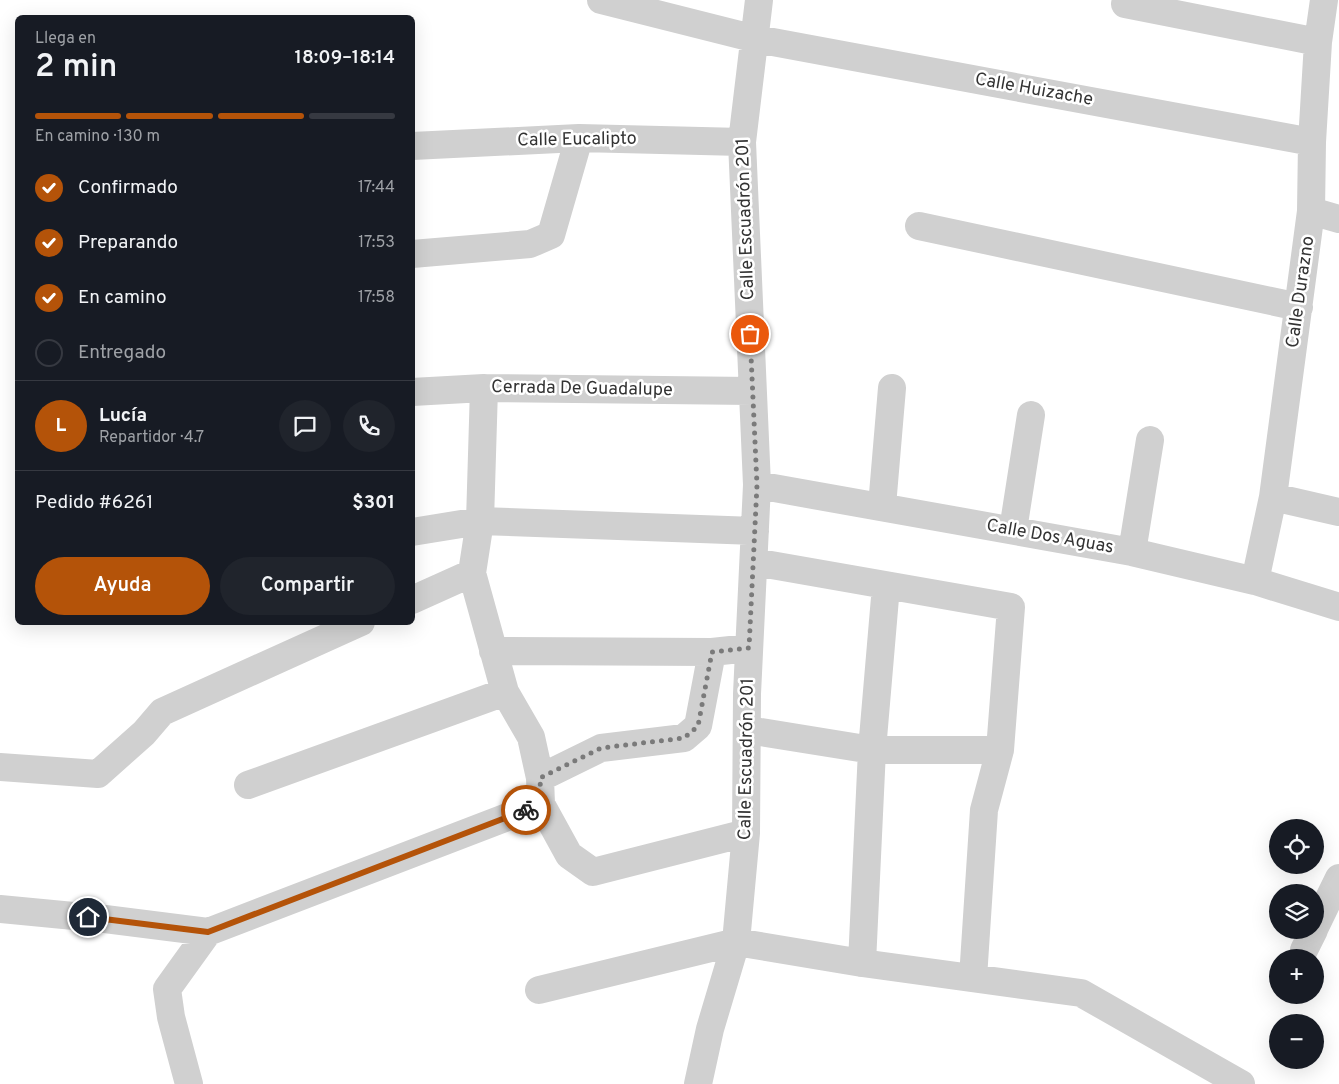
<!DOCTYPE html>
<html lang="es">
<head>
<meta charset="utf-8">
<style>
	body { margin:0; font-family:Overpass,sans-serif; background:#20242c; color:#f1f3f6; height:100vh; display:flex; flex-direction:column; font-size:19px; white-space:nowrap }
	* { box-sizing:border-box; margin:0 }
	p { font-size:16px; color:#9ea1a6 }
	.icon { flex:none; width:28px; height:28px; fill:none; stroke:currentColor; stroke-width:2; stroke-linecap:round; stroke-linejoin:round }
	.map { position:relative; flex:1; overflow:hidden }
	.panel { position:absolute; left:15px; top:15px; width:400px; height:610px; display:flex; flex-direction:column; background:#171b24; border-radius:8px; box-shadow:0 5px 20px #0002 }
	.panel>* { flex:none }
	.fabs { position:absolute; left:1269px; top:819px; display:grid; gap:10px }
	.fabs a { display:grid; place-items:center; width:55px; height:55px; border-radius:50%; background:#171b24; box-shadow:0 5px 20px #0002; font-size:25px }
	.pin { position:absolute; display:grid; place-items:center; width:42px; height:42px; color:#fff; margin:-21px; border:2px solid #fff; border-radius:50%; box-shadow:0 1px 5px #0007 }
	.courier { position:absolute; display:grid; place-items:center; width:50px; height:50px; margin:-25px; border:4px solid #b45309; border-radius:50%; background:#fff; color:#222; box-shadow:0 1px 6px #0007 }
	.headline em { font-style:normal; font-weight:600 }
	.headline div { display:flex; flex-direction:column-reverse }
	.headline { display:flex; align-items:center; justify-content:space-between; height:85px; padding:0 20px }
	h1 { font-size:32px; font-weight:600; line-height:38px }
	.bar { display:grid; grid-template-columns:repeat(4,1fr); gap:8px 5px; align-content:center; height:60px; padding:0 20px }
	.bar i { height:6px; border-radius:4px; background:#363941 }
	.bar .current { background:#b45309 }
	.bar p { grid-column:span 4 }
	.line { display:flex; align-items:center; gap:12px; padding:0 20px; border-top:1px solid #363941 }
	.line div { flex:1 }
	.round { display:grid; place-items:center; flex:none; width:52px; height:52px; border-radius:26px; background:#20242c }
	ol { padding:0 20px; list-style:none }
	li { display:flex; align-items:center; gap:15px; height:55px }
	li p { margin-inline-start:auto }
	li .icon { padding:5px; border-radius:50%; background:#b45309; color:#fff; stroke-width:4 }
	li:last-child { color:#9ea1a6 }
	li i { width:28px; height:28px; border:2px solid #363941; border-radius:50% }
	.primary-button { display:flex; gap:10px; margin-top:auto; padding:10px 20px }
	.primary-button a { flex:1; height:58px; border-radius:30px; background:#b45309; color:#fff; font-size:20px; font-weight:600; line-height:58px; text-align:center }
	.primary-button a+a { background:#20242c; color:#f1f3f6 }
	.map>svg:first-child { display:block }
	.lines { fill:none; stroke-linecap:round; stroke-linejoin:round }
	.minor { stroke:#d0d0d0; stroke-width:28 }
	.done { stroke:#7a7a7a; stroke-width:5; stroke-dasharray:0 9 }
	.route { stroke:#b45309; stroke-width:6 }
	.labels { text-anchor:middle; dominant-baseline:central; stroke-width:5; stroke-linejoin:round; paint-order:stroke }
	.street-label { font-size:18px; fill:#333; stroke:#fff }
</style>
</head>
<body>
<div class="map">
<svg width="1339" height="1084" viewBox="0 0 1339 1084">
	<rect width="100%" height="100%" fill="#fff"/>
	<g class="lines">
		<!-- minor -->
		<path class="minor" d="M601 0 756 39 1312 142
			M1125 4 1318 42
			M412 146 579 138 742 142
			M1311 211 1339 219
			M919 226 1299 307
			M412 254 530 244 551 235 579 138
			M412 392 484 388 752 391
			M757 485 1132 552 1255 581 1339 607
			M1273 497 1339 512
			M882 506 892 388
			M1013 530 1031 415
			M412 532 480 521 755 531
			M1132 552 1150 440
			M754 562 1011 607 1000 750 984 810 973 978
			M1255 581 1273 497 1311 211 1312 142 1318 42 1324 0
			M412 600 472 573
			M493 651 712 652 749 648
			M748 730 872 750H1000
			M0 767 98 774 144 733 162 712 361 622
			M540 778 601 748 684 738 698 726 712 652
			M248 785 505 692
			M541 804 569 855 593 872 746 833
			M0 909 105 919 208 932
			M1315 927 1339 878
			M1304 950 1314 930
			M862 963 872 750 886 586
			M539 990 736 942 862 963 1081 993 1241 1084
			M189 1084 171 1017 167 989 208 932 541 804 540 778 531 737 505 692 472 573 480 521 484 388
			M698 1084 710 1029 736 942 746 833 747 694 757 485 742 142 759 0"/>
	</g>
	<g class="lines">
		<!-- done -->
		<path class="done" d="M526 810 541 804 540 778 601 748 684 738 698 726 712 652 749 648 757 485 750 334"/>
		<!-- route -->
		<path class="route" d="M88 917 208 932 526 810"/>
	</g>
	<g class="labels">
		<!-- street labels -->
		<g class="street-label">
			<text transform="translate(1034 90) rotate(10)">Calle Huizache</text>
			<text transform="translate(577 140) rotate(-1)">Calle Eucalipto</text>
			<text transform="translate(746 219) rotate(-92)">Calle Escuadrón 201</text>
			<text transform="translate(1301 292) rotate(-82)">Calle Durazno</text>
			<text transform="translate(582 389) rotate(1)">Cerrada De Guadalupe</text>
			<text transform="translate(1050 537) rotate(10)">Calle Dos Aguas</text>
			<text transform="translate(747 759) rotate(-89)">Calle Escuadrón 201</text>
		</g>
	</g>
</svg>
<div class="fabs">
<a><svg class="icon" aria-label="locate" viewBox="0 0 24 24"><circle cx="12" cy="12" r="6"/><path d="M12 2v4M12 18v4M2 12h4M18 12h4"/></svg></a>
<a><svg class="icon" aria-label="layers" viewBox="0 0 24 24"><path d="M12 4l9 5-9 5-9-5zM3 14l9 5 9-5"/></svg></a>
<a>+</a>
<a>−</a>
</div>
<div class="pin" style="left:750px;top:334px;background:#ea580c"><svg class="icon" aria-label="bag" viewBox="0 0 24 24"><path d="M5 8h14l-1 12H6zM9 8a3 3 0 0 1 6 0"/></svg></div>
<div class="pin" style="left:88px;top:917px;background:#1f2937"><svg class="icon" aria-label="home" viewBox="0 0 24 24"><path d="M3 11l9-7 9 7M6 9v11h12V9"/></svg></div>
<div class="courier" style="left:526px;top:810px"><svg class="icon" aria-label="bike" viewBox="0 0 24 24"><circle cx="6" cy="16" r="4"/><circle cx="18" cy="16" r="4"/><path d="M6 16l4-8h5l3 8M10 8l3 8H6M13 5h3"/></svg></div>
<section class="panel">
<div class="headline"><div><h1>2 min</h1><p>Llega en</p></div><em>18:09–18:14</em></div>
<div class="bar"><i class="current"></i><i class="current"></i><i class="current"></i><i></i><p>En camino · 130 m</p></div>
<ol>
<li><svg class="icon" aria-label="check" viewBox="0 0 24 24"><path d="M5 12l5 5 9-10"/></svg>Confirmado<p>17:44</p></li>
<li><svg class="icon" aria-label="check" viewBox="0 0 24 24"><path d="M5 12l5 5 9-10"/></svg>Preparando<p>17:53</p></li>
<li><svg class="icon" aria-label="check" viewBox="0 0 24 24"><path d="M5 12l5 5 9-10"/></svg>En camino<p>17:58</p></li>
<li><i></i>Entregado</li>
</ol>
<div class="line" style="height:90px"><b class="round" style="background:#b45309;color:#fff">L</b><div><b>Lucía</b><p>Repartidor · 4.7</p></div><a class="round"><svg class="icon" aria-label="chat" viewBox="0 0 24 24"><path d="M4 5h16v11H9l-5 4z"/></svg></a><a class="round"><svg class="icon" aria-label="phone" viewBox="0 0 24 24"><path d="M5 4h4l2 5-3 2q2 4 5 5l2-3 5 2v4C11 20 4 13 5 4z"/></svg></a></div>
<div class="line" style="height:65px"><div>Pedido #6261</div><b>$301</b></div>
<div class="primary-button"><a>Ayuda</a><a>Compartir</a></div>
</section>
</div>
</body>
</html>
